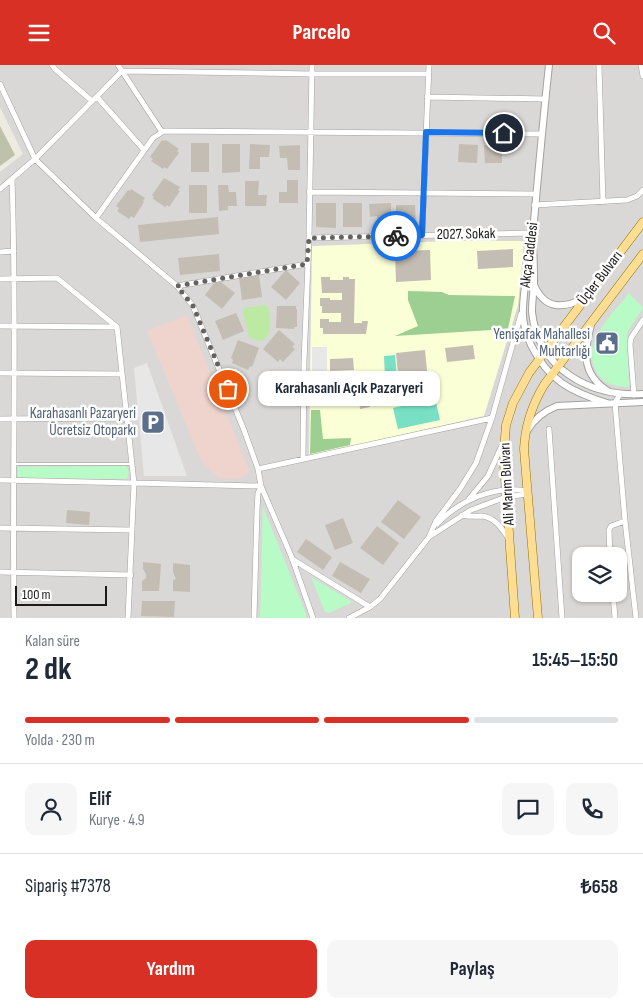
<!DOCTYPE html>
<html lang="tr">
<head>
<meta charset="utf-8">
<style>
	body { margin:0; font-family:"Sofia Sans Condensed",sans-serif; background:#f6f6f7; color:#1f2937; height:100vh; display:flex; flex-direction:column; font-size:19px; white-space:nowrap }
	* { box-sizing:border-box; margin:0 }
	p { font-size:16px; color:#747a83 }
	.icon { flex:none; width:28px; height:28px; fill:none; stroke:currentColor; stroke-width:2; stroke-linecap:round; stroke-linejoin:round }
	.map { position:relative; height:553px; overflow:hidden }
	.drawer { display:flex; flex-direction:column; background:#fff; flex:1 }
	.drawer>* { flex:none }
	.tools { position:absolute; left:572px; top:482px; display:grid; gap:10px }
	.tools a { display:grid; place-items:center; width:55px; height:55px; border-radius:10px; background:#fff; box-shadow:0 1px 4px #0004; font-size:25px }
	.scale { position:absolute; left:15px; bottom:12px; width:92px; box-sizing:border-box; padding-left:5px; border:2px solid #1b1b1b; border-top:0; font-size:14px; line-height:18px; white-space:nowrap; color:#1b1b1b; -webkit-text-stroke:4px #fff; paint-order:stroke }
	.pin { position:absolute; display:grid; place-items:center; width:42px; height:42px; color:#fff; margin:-21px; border:2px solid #fff; border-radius:50%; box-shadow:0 1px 5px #0007 }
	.courier { position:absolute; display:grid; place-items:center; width:50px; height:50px; margin:-25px; border:4px solid #1a73e8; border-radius:50%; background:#fff; color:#222; box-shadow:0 1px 6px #0007 }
	.bubble { position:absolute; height:35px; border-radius:10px; background:#fff; box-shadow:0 1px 4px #0004; font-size:16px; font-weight:700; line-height:35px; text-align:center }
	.overview em { font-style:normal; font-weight:700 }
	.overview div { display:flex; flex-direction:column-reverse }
	.overview { display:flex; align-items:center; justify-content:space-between; height:85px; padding:0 25px }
	h1 { font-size:32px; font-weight:700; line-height:38px }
	.bar { display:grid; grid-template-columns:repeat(4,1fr); gap:8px 5px; align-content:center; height:60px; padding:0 25px }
	.bar i { height:6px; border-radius:4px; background:#e0e1e3 }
	.bar .current { background:#d93025 }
	.bar p { grid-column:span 4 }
	.line { display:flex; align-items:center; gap:12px; padding:0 25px; border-top:1px solid #e0e1e3 }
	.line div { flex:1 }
	.round { display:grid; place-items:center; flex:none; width:52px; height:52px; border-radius:10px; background:#f6f6f7 }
	.action { display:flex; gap:10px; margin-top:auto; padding:10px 25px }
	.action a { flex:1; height:58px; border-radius:10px; background:#d93025; color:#fff; font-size:20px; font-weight:700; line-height:58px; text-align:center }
	.action a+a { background:#f6f6f7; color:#1f2937 }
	header { display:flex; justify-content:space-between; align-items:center; height:65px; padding:0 25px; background:#d93025; color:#fff; font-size:22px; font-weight:700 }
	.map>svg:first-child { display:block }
	.residential { fill:#d9d8d7; fill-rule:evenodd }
	.commercial { fill:#efd3cd }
	.education { fill:#faffd6 }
	.construction { fill:#bfc1ab }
	.grass { fill:#bdeaa2 }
	.forest { fill:#9dce92 }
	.park { fill:#b9fbc6 }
	.pitch { fill:#79e0c5 }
	.parking { fill:#e7e7e7 }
	.building { fill:#c4bdb3 }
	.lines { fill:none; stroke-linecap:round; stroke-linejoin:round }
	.service-casing { stroke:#a2a2a2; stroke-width:4 }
	.minor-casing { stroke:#a2a2a2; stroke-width:6 }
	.tertiary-casing { stroke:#a2a2a2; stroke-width:8 }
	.primary-casing { stroke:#917300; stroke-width:9 }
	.service { stroke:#fff; stroke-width:2.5 }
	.minor { stroke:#fff; stroke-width:5 }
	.tertiary { stroke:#fff; stroke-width:6 }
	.primary { stroke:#ffdd93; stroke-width:8 }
	.done { stroke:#646360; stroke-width:5; stroke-dasharray:0 9 }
	.route { stroke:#1a73e8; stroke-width:6 }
	.labels { text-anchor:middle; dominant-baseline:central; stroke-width:5; stroke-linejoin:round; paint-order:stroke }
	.street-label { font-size:15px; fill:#1b1b1b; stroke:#fff }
	.service-label { font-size:15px; fill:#4e5e75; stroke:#fff; text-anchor:end }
</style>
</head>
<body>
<header><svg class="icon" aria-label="menu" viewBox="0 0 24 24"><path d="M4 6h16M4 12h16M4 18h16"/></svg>Parcelo<svg class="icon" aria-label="search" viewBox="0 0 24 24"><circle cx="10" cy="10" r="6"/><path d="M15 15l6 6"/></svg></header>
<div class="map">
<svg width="643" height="553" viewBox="0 0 643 553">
	<rect width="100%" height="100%" fill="#edeadf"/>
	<!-- residential -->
	<path class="residential" d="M0 0H643V553H0V107L23 89 0 42ZM581 491H619V529H581Z"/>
	<!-- commercial -->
	<path class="commercial" d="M187 250 249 405 248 409 243 413 228 414 219 413 204 399 199 391 147 266Z"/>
	<!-- education -->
	<path class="education" d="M451 176H524L518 240 484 351 309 391 312 181Z"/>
	<!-- construction -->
	<path class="construction" d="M0 61 15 90 0 101Z"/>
	<!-- grass -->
	<path class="grass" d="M265 240 269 244C270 255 273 268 263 275L258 276 249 272 243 247 244 243Z"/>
	<!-- forest -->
	<path class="forest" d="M408 226 442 227 449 230 515 231 508 264 395 271 418 261 408 235Z
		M311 345H320L323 374 351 373 350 380 310 389Z"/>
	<!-- park -->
	<path class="park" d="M629 228 643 243 627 267 629 322C616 322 603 319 596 306 581 277 612 250 629 228Z
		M126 401 129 406 127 414 20 413 18 412V402Z
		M263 442 306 549V553H260Z
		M311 512 351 536V538L329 548 325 547Z"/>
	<!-- pitch -->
	<path class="pitch" d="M395 290 397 313H385L384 291Z
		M435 333 440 355 398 364 393 343Z"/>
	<!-- parking -->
	<path class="parking" d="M312 282H327V308H312Z
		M147 298 187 411H144L134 303Z"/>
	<!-- building -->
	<path class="building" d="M162 75 164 76 166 75 179 84 177 86 179 88 167 104 164 102 163 104 151 96 153 94 150 92Z
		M191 78H209V107H191Z
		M222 79H240V107L222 108Z
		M250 79 270 80 269 92H260V104H249Z
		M459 79 478 80 477 98 458 97Z
		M300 80V105H288L287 93H280L279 81Z
		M484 80H502V98H485Z
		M164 113 180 122 178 125 180 126 169 142 167 140 165 142 153 134 154 132 152 130Z
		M287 115H298V138H279V127H287Z
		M245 116H259L258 130H267L266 141H245Z
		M189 120H207V148H189Z
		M218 120H228L229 127H236L237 141H228V145L219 146Z
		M131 124 145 133 143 136 144 137 134 153 131 151 129 154 117 146 119 143 116 141 128 125 130 126Z
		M316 138H336V163L316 162Z
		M343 138H362V162H343Z
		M391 138V164H379L377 151 370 152 369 139Z
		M396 140H415L416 164H396Z
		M218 152 219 169 140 177 138 160Z
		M513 184V202L478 204 477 186Z
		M430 185 431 215 396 217 395 186Z
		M219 189 220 206 180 210 178 193Z
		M286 205 300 218 286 235 271 222Z
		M259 210 262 232 242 235 239 213Z
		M321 212H330V215H343V212H349V214H355L354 258H362V256H368L366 269H323V263H320V254H329V257H341V248H322V241H320V233H330V235H342V228H322Z
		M217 214 235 228 222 244 205 230Z
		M277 241H296V244H297V262H294V264L276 263Z
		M236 248 244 266 223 275 215 256Z
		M279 265 295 279 292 282 295 284 283 297 280 294 278 297 263 284Z
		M608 271 614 275 606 286 600 282Z
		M238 275 259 283 252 302 250 301 248 305 232 298 233 295 231 293Z
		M473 280 475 294 447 297 445 283Z
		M425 285 428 316 399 319 396 288Z
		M353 293 354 305 330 306V294Z
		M367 313 370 342 360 344 359 334 314 339 311 318 324 317V321L355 318V315Z
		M398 435 421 452 404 474 381 457Z
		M67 445 90 447 89 460 66 458Z
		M343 453 353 478 335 485 325 460Z
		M377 461 399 478 383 500 360 483Z
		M306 474 332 492 323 505 297 487Z
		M143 497 161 499 159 526H142V516L146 513V509L143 504Z
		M340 497 370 514 361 528 332 511Z
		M173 498 190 500V527L173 526V515L176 514 173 507Z
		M142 536H175L174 552 141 551Z"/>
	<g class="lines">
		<!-- service casing -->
		<g class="service-casing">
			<path id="service" d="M15 399H132"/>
		</g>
		<!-- minor casing -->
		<g class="minor-casing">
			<path id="minor" d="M52 0 55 4 92 36
				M118 0 162 67
				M599 0 603 137
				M641 0 643 11
				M0 19 35 94 96 153
				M97 32 144 85
				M427 32 546 34
				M12 114C17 260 12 406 14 553
				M0 124 35 94 122 6 312 9H428
				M309 127 535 129
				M534 140 627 135 637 131 643 125
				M422 170 429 0
				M309 173 533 168
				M0 187 14 186
				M0 214 57 213 117 262 134 418 261 421
				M177 221 307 199
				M0 261 116 262
				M0 308 122 309
				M620 329 615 338 625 456 636 553
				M634 330 630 279 631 273 643 255
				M0 354 127 353
				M549 364 562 553
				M303 394 304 297 309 173 312 0
				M258 404 492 353
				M0 415 134 418 128 553
				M469 434 488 411 503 378
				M462 450C469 452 475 451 482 451 496 453 502 464 509 474
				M437 459C460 435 494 420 527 426
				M0 463 132 465
				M429 472 471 445 506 432 527 429
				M610 491 609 465 611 461 625 456
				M292 494 370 542
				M0 507 131 510
				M613 529 615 553
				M254 553 257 445 258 428 261 422
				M313 553 292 493 261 421 258 404 244 365 193 241 177 221 96 153 153 73 164 66 542 69
				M349 553 370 542 380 534 429 472 436 456 460 424 476 398 492 353 521 249"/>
		</g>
		<!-- tertiary casing -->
		<g class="tertiary-casing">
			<path id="tertiary" d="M549 0C543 56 538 111 533 167 530 192 524 217 523 243 522 255 526 269 531 280 548 315 571 327 607 338
				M533 182C534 194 534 207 534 220 533 229 532 238 532 247 538 304 590 332 643 329
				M534 220C545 245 563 244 585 233
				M591 260C584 286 581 309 608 326
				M527 366C534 354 544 346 557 341L643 337"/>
		</g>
		<!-- primary casing -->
		<g class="primary-casing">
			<path id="primary" d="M515 553 504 398 505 373 506 360 513 338 529 308 643 157
				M538 553 524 384C525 361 532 340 544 320L643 189"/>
		</g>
		<!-- service -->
		<use href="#service" class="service"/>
		<!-- minor -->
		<use href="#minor" class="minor"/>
		<!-- tertiary -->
		<use href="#tertiary" class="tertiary"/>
		<!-- primary -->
		<use href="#primary" class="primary"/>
	</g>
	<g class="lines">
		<!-- done -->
		<path class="done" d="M228 324 193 241 177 221 307 199 309 173 396 171"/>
		<!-- route -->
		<path class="route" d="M396 171 422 170 426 67 504 68"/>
	</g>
	<!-- icons -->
	<defs>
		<g id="civic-square" transform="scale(1.25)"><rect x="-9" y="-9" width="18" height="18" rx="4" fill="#5c6f8a" stroke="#fff"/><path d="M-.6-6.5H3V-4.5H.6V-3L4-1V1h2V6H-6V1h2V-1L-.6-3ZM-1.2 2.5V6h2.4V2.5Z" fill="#fff"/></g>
		<g id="parking-square" transform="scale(1.25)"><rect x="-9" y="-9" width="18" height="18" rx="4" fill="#5c6f8a" stroke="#fff"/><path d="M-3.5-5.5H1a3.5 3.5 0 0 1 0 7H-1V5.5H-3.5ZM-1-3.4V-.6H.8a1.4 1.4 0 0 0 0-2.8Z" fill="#fff"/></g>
	</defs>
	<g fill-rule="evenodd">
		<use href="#civic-square" x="607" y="278"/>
		<use href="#parking-square" x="153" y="357"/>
	</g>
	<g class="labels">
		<!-- street labels -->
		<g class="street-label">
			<text transform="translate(466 169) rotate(-1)">2027. Sokak</text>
			<text transform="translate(529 190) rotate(-83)">Akça Caddesi</text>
			<text transform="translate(600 213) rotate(-53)">Üçler Bulvarı</text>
			<text transform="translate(507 419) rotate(-93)">Ali Marım Bulvarı</text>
		</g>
		<!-- service labels -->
		<g class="service-label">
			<text x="590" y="269">Yenişafak Mahallesi<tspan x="590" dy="17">Muhtarlığı</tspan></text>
			<text x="136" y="348">Karahasanlı Pazaryeri<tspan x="136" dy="17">Ücretsiz Otoparkı</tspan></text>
		</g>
	</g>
</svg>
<div class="tools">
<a><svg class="icon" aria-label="layers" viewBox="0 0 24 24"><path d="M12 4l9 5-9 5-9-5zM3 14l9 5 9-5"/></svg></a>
</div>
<div class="scale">100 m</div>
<div class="pin" style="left:228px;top:324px;background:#ea580c"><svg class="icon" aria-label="bag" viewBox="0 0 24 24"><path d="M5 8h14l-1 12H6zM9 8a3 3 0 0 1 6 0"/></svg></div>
<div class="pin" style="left:504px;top:68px;background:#1f2937"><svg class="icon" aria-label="home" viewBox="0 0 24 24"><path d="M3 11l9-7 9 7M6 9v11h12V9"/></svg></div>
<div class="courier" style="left:396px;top:171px"><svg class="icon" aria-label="bike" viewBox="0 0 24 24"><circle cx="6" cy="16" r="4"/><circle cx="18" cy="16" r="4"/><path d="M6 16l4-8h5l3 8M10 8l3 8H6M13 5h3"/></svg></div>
<div class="bubble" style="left:258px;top:306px;width:182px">Karahasanlı Açık Pazaryeri</div>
</div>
<section class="drawer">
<div class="overview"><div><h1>2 dk</h1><p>Kalan süre</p></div><em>15:45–15:50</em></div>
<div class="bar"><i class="current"></i><i class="current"></i><i class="current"></i><i></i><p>Yolda · 230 m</p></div>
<div class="line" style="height:90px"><a class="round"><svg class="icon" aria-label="person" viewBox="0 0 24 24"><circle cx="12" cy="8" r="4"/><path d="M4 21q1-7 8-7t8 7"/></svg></a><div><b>Elif</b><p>Kurye · 4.9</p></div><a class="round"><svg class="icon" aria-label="chat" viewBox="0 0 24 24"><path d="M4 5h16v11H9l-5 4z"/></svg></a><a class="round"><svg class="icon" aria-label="phone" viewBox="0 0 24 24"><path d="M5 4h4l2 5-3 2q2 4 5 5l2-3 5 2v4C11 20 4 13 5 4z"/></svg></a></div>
<div class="line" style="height:65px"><div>Sipariş #7378</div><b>₺658</b></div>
<div class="action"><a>Yardım</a><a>Paylaş</a></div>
</section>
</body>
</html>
